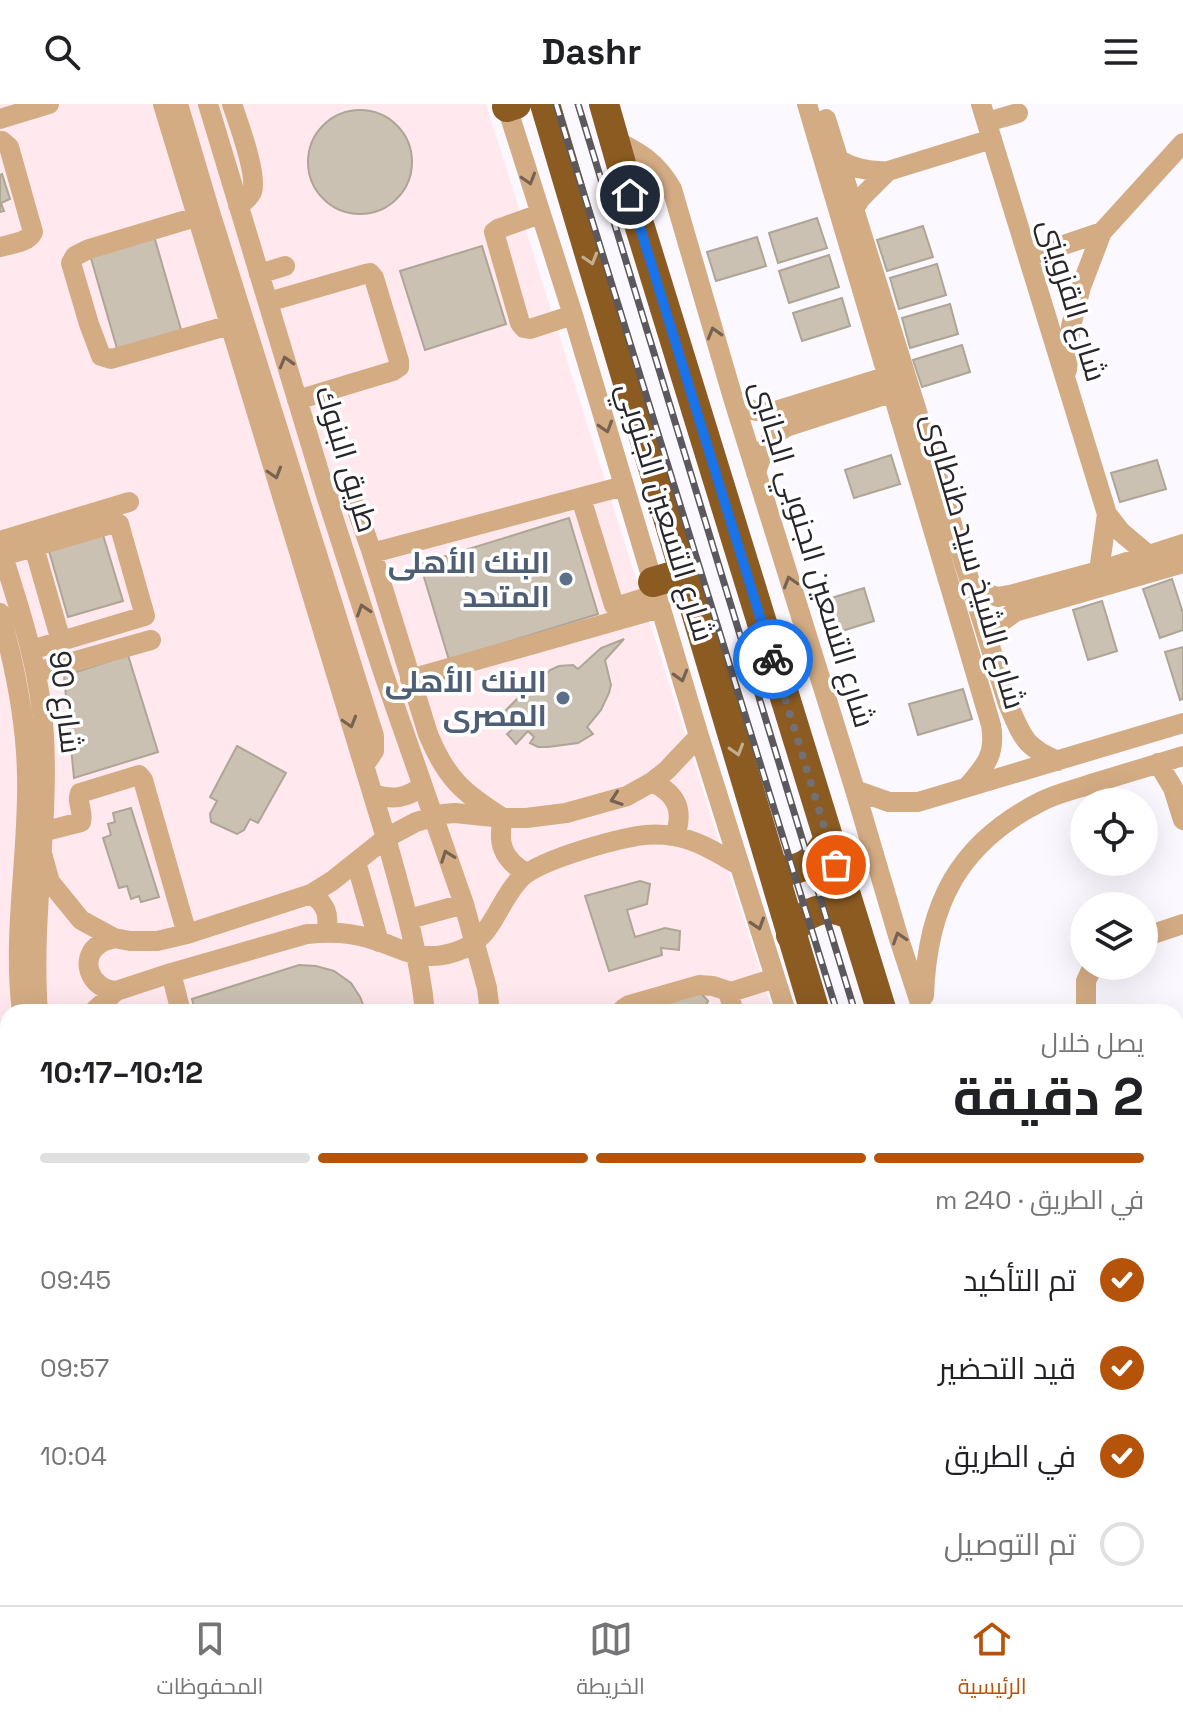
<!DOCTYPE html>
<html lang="ar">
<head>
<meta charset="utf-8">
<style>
	body { margin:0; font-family:"Space Grotesk",Cairo,sans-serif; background:#f6f6f6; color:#202124; direction:rtl; height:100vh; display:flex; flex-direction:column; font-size:30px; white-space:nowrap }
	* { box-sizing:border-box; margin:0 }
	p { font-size:26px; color:#757577 }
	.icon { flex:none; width:44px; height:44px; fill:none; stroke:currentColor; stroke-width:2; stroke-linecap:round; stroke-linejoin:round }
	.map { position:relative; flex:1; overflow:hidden; direction:ltr }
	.details { position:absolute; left:0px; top:900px; width:1184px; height:602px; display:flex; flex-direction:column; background:#fff; border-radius:24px 24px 0 0; box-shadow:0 8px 32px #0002; direction:rtl }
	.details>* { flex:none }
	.fabs { position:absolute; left:1070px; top:684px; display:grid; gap:16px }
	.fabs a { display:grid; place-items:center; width:88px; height:88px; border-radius:50%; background:#fff; box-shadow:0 8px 32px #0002; font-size:40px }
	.pin { position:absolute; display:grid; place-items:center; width:68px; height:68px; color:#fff; margin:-34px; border:4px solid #fff; border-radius:50%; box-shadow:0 2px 8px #0007 }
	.courier { position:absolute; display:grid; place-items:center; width:80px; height:80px; margin:-40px; border:6px solid #1a73e8; border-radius:50%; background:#fff; color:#222; box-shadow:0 2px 10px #0007 }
	.overview em { font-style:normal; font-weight:700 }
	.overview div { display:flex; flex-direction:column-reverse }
	.overview { display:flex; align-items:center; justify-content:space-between; height:136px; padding:0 40px }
	h1 { font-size:52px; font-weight:700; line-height:60px }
	.bar { display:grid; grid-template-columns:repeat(4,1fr); gap:12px 8px; align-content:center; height:96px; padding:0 40px }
	.bar i { height:10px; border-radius:6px; background:#e0e0e0 }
	.bar .current { background:#b45309 }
	.bar p { grid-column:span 4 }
	ol { padding:0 40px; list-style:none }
	li { display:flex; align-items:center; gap:24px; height:88px }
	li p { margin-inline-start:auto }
	li .icon { padding:8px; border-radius:50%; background:#b45309; color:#fff; stroke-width:4 }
	li:last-child { color:#757577 }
	li i { width:44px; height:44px; border:4px solid #e0e0e0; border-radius:50% }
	header { display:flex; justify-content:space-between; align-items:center; height:104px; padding:0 40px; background:#fff; font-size:36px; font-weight:700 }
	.tab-bar { display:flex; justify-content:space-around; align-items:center; height:112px; border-top:2px solid #e0e0e0; background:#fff; font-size:22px; color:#757577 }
	.tab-bar a { display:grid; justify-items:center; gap:4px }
	.tab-bar .current { color:#b45309 }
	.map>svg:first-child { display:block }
	.commercial { fill:#ffe9ee }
	.green { fill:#cef5cd }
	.building { fill:#cac1b2; stroke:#aea596; stroke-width:2 }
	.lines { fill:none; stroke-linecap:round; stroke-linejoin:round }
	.minor { stroke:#d4ac84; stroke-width:20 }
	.highway { stroke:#8b5b22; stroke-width:30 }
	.rail-casing { stroke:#5b585e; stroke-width:7 }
	.rail { stroke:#fff; stroke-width:4; stroke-dasharray:12; stroke-linecap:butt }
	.oneway { stroke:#756253 }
	.oneway2 { stroke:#c5ad90 }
	.done { stroke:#726f75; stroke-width:8; stroke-dasharray:0 14.4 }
	.route { stroke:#1a73e8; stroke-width:10 }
	.service-dot { fill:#5c6f8a; stroke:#fff; stroke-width:3 }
	.labels { text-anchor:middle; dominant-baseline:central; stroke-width:7; stroke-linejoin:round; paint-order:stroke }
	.street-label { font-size:30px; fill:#28252b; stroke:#fff }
	.service-label { font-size:30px; font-weight:bold; fill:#4e5e75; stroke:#fff; text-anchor:end }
</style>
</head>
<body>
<header><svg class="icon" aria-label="menu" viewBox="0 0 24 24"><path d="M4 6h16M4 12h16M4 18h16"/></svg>Dashr<svg class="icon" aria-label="search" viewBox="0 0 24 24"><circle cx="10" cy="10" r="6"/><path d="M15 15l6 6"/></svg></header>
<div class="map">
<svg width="1183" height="1501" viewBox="0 0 1183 1501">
	<rect width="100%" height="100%" fill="#fbf8ff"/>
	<!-- commercial -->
	<path class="commercial" d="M0 0H486L773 908H8V1494H958L960 1501H0Z"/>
	<!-- green -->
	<path class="green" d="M0 1401 8 1402V1441L0 1445Z"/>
	<!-- building -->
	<path class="building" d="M308 58a52 52 0 1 1 104 0a52 52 0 1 1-104 0Z
		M2 70 10 95 1 99 4 107 0 108V71Z
		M817 114 827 144 778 159 769 129Z
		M923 122 933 153 887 167 877 136Z
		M154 132 182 229 118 248 90 151Z
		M757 133 766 162 716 177 707 148Z
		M482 142 506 220 425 246 400 167Z
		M829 151 839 183 789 199 779 167Z
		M937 160 946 191 899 205 890 174Z
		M842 194 850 222 802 237 793 209Z
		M950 200 958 230 910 244 902 214Z
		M962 241 970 268 922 283 913 256Z
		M891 351 900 380 854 394 845 366Z
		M1157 356 1166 385 1120 398 1111 369Z
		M569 414 598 510 449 556 420 460Z
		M103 431 123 497 68 513 49 447Z
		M1172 475 1183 509V526L1160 534 1143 485Z
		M864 484 874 517 826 532 815 499Z
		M1102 497 1117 547 1088 556 1073 506Z
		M624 535 605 556 611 581 609 589 601 606 587 623 593 630 578 639 548 643H538L530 639 534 633 528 627 516 640 507 630 514 624 501 611 532 580 535 584 550 566 559 562 573 561 578 565 601 544Z
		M1183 543V595L1180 596 1165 548Z
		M128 551 158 648 74 674 64 572Z
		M963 585 972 615 918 631 909 600Z
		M237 642 286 669 258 719 250 715 244 726 237 730 211 718 210 710 217 697 210 693Z
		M131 704 159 793 141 798 139 792 131 795 127 782 119 784 103 734 111 731 108 720 115 718 113 709Z
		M640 777 650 780 647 800 627 806 635 833 665 824 680 827 679 846 661 844 662 851 609 867 585 792Z
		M299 861 316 862 334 867 351 879 360 893 366 908H195L192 895Z
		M698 886 708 897 705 904H712L717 908H638Z
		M1178 967 1183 984V996L1176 999V968Z
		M1183 1010V1041L1176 1043V1013Z
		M1183 1055V1085L1176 1087V1057Z
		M1183 1096V1127L1179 1128 1176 1119V1098Z
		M0 1340 6 1353V1361L0 1370Z
		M273 1494H302L280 1501H275Z
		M409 1494H453L455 1501H411Z
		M628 1494H762L765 1501H630Z"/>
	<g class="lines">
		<!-- minor -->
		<path class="minor" d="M163 0 386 734C402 792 419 848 425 908
			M178 0 210 108 374 632V647L364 662
			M208 0 326 391 383 568 464 800 487 884 490 908
			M232 0C238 18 258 71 252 88 249 94 244 98 238 101
			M506 0 573 211 699 632 786 908
			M807 0 991 621C996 650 986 661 968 682
			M981 0 1107 410 1121 428 1147 450
			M0 15 49 0
			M826 15 1008 600C1022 632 1024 643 1058 657
			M987 18 1018 9
			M613 35C640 49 656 57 672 85L733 294 855 686 899 835 923 908
			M0 37H2L9 43 33 128C28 139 11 140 0 143
			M839 56C855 65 870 68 888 67L992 35
			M854 105 861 94 888 67
			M540 110 498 125 494 128 520 219 524 224 530 225 573 211
			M196 113 89 145 75 152 71 159 89 220 101 252 111 255 230 221
			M1028 153 1102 128
			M259 170 285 162
			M268 198 365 170 370 169 374 174 399 257V263L393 267 297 296
			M1067 266 1071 222 1081 183 1102 128 1183 39
			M733 294C745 305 756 309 772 308L901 268
			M756 369C762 349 767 334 786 323L903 285
			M326 391 337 390 346 392 356 403 372 449 428 630C446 674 463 689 503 714 497 740 503 755 526 769
			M581 394 614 501 619 502 641 495
			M0 437 129 398
			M0 443C20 505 41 568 44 633 49 725 31 816 38 908
			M34 443 61 537
			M372 449 624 382
			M3 452 115 419 119 420 145 512 31 546
			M1099 467 1107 410
			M972 485 998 493 1014 490 1099 467 1183 440
			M0 509C15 562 26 615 27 671 29 750 12 829 22 908
			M988 532 1001 518 1015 508 1183 459
			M37 568 151 536
			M410 575 661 504
			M1158 659 1173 684 1183 716
			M652 678C677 690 684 706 675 732
			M855 686 889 698H918L1183 619
			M373 690C392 696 406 695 422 682
			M42 728 81 718C84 708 76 698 80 689L139 671 143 676 187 830
			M41 746 50 778 81 816 114 834 130 837H157L187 830 311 790 332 777 386 734 416 718 443 710 455 709 503 714H526L566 709 627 692 652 678 667 666 699 632
			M356 758 379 838
			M311 790C326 800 330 811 326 828
			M409 815 464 800
			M1144 833 1183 820
			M114 834C110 836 105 836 101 839 78 853 89 885 116 887
			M171 869 181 908
			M728 888 734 908
			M924 892C927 801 958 739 1042 697 1058 689 1077 685 1094 679 1124 670 1153 661 1183 652
			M93 908 116 887 171 869 307 830C327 828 348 828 368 834 402 843 417 860 455 848 493 836 495 803 518 777 534 757 610 737 637 732 649 730 662 730 673 732 698 736 719 750 740 762
			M622 908 623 905 629 901 699 881 713 882 731 888 775 874
			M1086 908V877L1093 862
			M0 949 8 984
			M0 1020 8 1049
			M0 1083 8 1081
			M0 1132 8 1129
			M0 1165 8 1190
			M1176 1214 1183 1238
			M0 1217 8 1214
			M0 1254 8 1251
			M1176 1275 1183 1272
			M1176 1292 1183 1290
			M1176 1462 1183 1460
			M0 1464 8 1461
			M66 1494 107 1498 137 1494
			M209 1494 211 1501
			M384 1494 386 1501
			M508 1494 510 1501
			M541 1494 543 1501
			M576 1494 578 1501
			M964 1494 966 1501
			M1103 1494 1105 1501
			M0 1501 49 1494
			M919 1501 920 1494"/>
		<!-- highway -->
		<path class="highway" d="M545 0 815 908
			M604 0 630 91 882 908
			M507 3 516 0
			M653 478 684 469
			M773 766C798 769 816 759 828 736
			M791 831C803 806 828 798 852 812
			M998 1494 1000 1501
			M1060 1494 1062 1501"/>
		<!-- rail casing -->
		<g class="rail-casing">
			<path id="rail" d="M556 0 837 908
				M578 0 855 908
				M1017 1494 1019 1501
				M1038 1494 1040 1501"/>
		</g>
		<!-- rail -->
		<use href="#rail" class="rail"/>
	</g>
	<!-- one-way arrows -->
	<defs><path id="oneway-chevron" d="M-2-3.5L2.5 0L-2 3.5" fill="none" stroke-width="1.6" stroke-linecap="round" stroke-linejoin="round" transform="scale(2)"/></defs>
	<g class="oneway">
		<use href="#oneway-chevron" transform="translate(529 75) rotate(73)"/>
		<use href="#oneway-chevron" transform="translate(714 229) rotate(-106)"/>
		<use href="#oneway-chevron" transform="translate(286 258) rotate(-106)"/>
		<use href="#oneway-chevron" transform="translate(606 323) rotate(73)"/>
		<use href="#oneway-chevron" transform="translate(275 369) rotate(73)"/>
		<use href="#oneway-chevron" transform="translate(790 478) rotate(-107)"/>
		<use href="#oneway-chevron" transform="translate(363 506) rotate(-108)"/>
		<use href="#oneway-chevron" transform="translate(681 572) rotate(74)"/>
		<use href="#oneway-chevron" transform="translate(350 618) rotate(73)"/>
		<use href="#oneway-chevron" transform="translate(616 695) rotate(161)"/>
		<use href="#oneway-chevron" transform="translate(447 752) rotate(-110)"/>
		<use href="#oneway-chevron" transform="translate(758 820) rotate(72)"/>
		<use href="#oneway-chevron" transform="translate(899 834) rotate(-108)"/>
	</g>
	<g class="oneway2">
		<use href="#oneway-chevron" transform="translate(591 155) rotate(73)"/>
		<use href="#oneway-chevron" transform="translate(737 646) rotate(73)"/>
	</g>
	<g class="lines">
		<!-- done -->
		<path class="done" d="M773 555 836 761"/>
		<!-- route -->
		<path class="route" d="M630 91 773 555"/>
	</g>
	<!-- markers -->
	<g class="service-dot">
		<circle cx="566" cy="475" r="8"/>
		<circle cx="563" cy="594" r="8"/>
	</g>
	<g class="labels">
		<!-- street labels -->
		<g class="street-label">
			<text transform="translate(1073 196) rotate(73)">شارع القزوينى</text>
			<text transform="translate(347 355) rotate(73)">طريق البنوك</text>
			<text transform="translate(666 408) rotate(73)">شارع التسعين الجنوبي</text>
			<text transform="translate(813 450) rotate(73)">شارع التسعين الجنوبي الجانبى</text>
			<text transform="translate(974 457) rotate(74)">شارع الشيخ سيد طنطاوى</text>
			<text transform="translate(66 598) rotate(83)">شارع 90</text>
		</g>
		<!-- service labels -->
		<g class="service-label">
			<text x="550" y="458">البنك الأهلى<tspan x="550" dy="34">المتحد</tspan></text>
			<text x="547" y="577">البنك الأهلى<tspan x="547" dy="34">المصرى</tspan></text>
		</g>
	</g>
</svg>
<div class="fabs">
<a><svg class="icon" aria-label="locate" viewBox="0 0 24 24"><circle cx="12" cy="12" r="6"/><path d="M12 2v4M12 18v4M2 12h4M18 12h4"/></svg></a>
<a><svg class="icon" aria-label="layers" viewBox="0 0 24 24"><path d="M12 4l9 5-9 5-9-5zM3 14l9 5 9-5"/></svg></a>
</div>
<div class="pin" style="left:836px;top:761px;background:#ea580c"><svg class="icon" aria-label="bag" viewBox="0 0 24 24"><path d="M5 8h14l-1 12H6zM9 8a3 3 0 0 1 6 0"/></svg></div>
<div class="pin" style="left:630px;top:91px;background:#1f2937"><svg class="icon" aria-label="home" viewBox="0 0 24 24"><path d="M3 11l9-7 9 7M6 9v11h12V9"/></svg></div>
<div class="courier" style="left:773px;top:555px"><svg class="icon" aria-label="bike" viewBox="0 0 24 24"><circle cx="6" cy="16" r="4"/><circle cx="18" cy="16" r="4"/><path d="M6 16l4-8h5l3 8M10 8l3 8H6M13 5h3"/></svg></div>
<section class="details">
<div class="overview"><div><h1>2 دقيقة</h1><p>يصل خلال</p></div><em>10:12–10:17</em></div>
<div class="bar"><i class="current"></i><i class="current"></i><i class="current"></i><i></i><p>في الطريق · 240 m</p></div>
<ol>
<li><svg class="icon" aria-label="check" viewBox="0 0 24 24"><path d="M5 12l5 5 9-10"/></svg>تم التأكيد<p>09:45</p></li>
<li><svg class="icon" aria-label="check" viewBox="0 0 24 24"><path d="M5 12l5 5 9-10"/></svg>قيد التحضير<p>09:57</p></li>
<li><svg class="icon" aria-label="check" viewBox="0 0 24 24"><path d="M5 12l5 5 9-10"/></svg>في الطريق<p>10:04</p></li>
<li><i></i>تم التوصيل</li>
</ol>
</section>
</div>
<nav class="tab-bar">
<a class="current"><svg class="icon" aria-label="home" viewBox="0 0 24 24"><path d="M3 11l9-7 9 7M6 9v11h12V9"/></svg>الرئيسية</a>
<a><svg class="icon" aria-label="map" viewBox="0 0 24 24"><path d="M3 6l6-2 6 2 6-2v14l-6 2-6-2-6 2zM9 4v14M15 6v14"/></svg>الخريطة</a>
<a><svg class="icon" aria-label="saved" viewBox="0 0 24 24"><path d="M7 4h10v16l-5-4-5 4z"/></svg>المحفوظات</a>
</nav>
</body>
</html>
